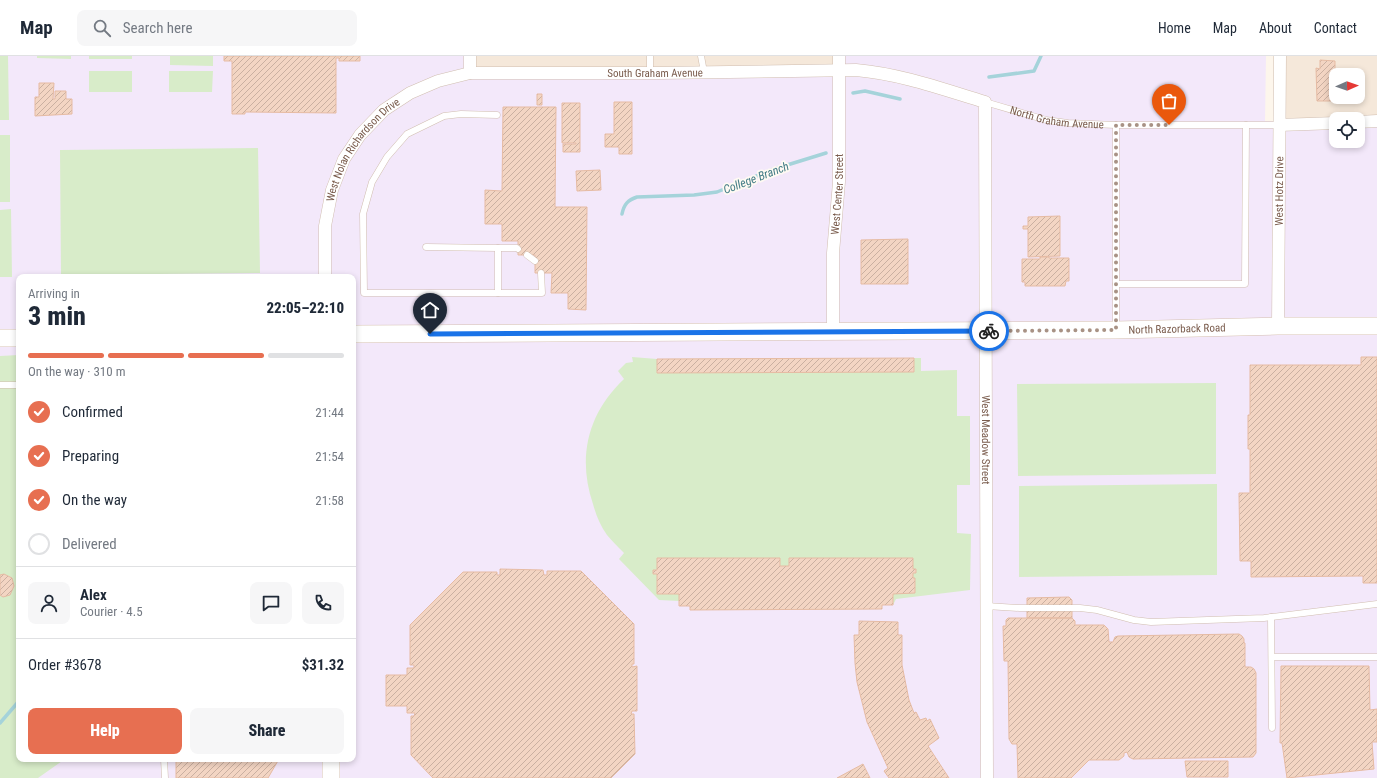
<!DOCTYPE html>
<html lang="en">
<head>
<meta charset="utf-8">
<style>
	body { margin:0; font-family:"Roboto Condensed",sans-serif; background:#f6f6f7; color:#1f2937; height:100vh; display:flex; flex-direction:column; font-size:15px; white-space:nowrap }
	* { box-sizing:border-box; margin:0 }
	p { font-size:13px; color:#747a83 }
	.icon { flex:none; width:22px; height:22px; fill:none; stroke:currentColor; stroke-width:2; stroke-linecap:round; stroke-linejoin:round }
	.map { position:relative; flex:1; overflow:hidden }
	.sheet { position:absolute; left:16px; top:218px; width:340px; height:488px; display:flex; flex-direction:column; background:#fff; border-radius:8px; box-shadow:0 2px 6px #0003 }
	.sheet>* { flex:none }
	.needle { width:26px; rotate:88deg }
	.controls { position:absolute; left:1329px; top:12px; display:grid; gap:8px }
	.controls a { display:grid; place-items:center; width:36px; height:36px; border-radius:8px; background:#fff; box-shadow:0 2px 6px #0003; font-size:20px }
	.pin { position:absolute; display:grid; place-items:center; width:34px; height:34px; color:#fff; margin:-41px -17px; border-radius:50% 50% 50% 0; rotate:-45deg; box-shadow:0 0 4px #0007 }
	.pin .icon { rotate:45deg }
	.courier { position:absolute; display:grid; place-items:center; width:40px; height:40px; margin:-20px; border:3px solid #1a73e8; border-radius:50%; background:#fff; color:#222; box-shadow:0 1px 5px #0007 }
	.headline em { font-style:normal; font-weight:800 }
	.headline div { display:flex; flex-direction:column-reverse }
	.headline { display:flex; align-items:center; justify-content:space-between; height:68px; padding:0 12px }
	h1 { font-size:26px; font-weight:800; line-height:30px }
	.bar { display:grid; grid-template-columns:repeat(4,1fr); gap:6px 4px; align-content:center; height:48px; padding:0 12px }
	.bar i { height:5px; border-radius:3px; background:#e0e1e3 }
	.bar .active { background:#e76f51 }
	.bar p { grid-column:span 4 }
	.line { display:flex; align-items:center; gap:10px; padding:0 12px; border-top:1px solid #e0e1e3 }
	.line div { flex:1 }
	.round { display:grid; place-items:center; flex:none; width:42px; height:42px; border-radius:8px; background:#f6f6f7 }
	ol { padding:0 12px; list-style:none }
	li { display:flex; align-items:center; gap:12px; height:44px }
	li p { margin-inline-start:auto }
	li .icon { padding:4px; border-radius:50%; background:#e76f51; color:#fff; stroke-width:4 }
	li:last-child { color:#747a83 }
	li i { width:22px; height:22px; border:2px solid #e0e1e3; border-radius:50% }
	.primary-button { display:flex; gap:8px; margin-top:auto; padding:8px 12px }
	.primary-button a { flex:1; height:46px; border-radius:8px; background:#e76f51; color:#fff; font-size:16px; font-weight:800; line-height:46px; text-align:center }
	.primary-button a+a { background:#f6f6f7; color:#1f2937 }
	header { display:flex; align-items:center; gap:24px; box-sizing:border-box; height:56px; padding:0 20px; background:#fff; border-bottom:1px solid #e0e1e3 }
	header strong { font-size:19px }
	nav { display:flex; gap:22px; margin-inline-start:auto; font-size:14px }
	.search { width:280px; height:36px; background:#f6f6f7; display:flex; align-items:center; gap:10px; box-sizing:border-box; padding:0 14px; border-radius:8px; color:#747a83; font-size:15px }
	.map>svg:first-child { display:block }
	.residential { fill:#f5e8da; fill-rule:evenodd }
	.education { fill:#f3e8fa; fill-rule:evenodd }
	.park { fill:#d8ecc9 }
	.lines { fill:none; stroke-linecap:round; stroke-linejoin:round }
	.stream { stroke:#a5d3da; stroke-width:3.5 }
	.building { fill:url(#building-hatch); stroke:#e6bba3 }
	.lane-casing { stroke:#d1beb0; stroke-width:7 }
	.street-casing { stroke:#d1beb0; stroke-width:13 }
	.secondary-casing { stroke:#d6c0b0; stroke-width:18 }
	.lane { stroke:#fff; stroke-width:6 }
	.street { stroke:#fff; stroke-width:12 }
	.secondary { stroke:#fff; stroke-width:17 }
	.done { stroke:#a89285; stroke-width:4; stroke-dasharray:0 7.2 }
	.route { stroke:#1a73e8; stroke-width:5 }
	.labels { text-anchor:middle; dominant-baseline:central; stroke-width:3.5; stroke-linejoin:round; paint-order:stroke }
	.street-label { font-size:11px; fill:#7a5c4d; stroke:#fffaf3 }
	.water-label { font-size:12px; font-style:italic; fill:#437c86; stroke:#fffaf3 }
</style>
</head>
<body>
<header>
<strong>Map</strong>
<div class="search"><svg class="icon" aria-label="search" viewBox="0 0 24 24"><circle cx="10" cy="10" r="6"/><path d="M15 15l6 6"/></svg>Search here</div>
<nav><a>Home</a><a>Map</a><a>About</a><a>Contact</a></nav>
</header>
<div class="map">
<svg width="1377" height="722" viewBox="0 0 1377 722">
	<defs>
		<pattern id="building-hatch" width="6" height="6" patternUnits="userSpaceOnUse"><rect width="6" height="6" fill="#f3d5c3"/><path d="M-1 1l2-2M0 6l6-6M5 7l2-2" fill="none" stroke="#cab0a1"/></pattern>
	</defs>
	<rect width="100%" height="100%" fill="#fdf6ec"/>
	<!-- residential -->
	<path class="residential" d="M470 0H839L840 15 470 17Z
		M1280 0H1377V65L1358 63 1280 64ZM1336 19H1358V41H1336Z"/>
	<!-- education -->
	<path class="education" d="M0 0H470V16L839 15V0H1266L1265 65 1336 67V85H1358V66L1377 65V722H0ZM19 221H353V703H19Z"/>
	<!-- park -->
	<path class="park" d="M0 0H8L9 64H0Z
		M37 0H71V3L37 2Z
		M89 0H132V3H89Z
		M170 0H213V10L170 9Z
		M89 15H132V36H89Z
		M169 15H213L212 36H169Z
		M0 79H10V146H0Z
		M258 92 260 217 61 219 60 94Z
		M11 153 12 221H0V154Z
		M19 299V703H65L38 722H0V300Z
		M632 301 657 303 921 302V315L957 314V360H970V429H957V477L971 478 970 534 896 543 893 549H882V553L690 554V550H679V545L659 544 619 503 624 497C618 491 612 485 607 479 600 469 596 459 593 448 577 401 588 357 624 323L618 315 626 307 633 306Z
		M1216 327V418L1018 420 1017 328Z
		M1217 428V519L1019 521V430Z"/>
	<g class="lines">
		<!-- stream -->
		<path class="stream" d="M989 21 1034 15 1041 0
			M853 37 865 35 900 43
			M622 158C624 148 628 144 637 141L694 139 717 136 771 114 826 97
			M0 667 19 645"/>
	</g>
	<!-- building -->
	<path class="building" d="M224 0H360V5H339V2H336V57L245 56V58H232V5H224Z
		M1320 4 1335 5V45H1317L1316 12 1320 13Z
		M39 27H54L53 43H55V35H66V43H72V58L35 60V41H39Z
		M537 38H542V49H537Z
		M614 46H632V98H619V91H605V78H614Z
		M562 47H580V96H563V88H576V87H562Z
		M503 51H556L555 151H587L586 254 568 253V237H551L552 217H535V199H518V185H502V168H485V134L502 135Z
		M600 114 601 134 577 135 576 115Z
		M1060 160V200L1028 201V173H1023V170H1028V161Z
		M908 183V228H861V184Z
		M1040 201H1049V202H1069V225H1066L1065 230H1025V226H1022V203H1040Z
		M1361 301H1377V527H1363V520L1251 521V505H1240L1239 437H1250V393H1248V359H1250V309H1361Z
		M914 302V316L657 317V303Z
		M657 502H780V510H789V502H913V513H916V517H913V522H915V537L893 538V549H882V553L690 554V550H679V538H657V518H653V514H657Z
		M500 513 543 514 544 519H547V515H581L634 568V608H632V611L637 610V655H632L631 658H634L635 698 611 722H433L411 699V660H414L415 657H407V650H386V619H407V612H414V609H410V569L463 516H497V519H500Z
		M4 518 12 522 14 530 10 539 3 541 0 539V519Z
		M1069 541 1072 544V562H1027V542Z
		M1008 562H1072L1075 565V569H1104L1108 573 1109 586H1113L1115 581 1118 580 1239 578 1242 580 1244 583V587H1245V611H1251L1254 613 1256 617V697L1253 701 1133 703 1129 701 1127 696 1124 697V700L1119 704H1089L1071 722H1018L1017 688H1012L1009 683 1008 605H1004L1003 570H1006V564Z
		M859 565 898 566V579H902V609L909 644 914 657 916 656 920 664 926 662 927 665 930 663 939 682 928 690 949 722H889L884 715 888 712 867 666 857 626 855 607 854 579H859Z
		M1281 610H1369L1370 654 1377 653V686H1372L1374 713 1287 722 1282 687H1280Z
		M176 703H279L268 722H176Z
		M1185 705H1228V721H1187Z
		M863 708 870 722H837Z"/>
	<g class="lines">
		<!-- lane casing -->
		<g class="lane-casing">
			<g id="lane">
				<path d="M650 0V17"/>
				<path d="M701 0 704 16"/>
				<path id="s1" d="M985 46 1046 64 1068 67 1116 69H1279"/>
				<path d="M497 59 461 58 444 60 407 78 387 101 372 126 363 158 364 237H542L541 217"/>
				<path d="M426 191 498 192V237"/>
				<path d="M498 192H517L518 193"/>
				<path d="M527 199 535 205"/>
				<path d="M1116 228H1245L1246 69"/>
				<path d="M1116 273V69"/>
				<path d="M0 329H19"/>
				<path d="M986 550 1020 552H1080L1097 554 1134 564 1151 566 1264 562 1377 548"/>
				<path d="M1271 561 1272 672"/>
				<path d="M1272 601H1377"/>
				<path d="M164 703 165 722"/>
			</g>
		</g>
		<!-- street casing -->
		<g class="street-casing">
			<g id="street">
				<path d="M470 0V17"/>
				<path d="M1358 66 1377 65"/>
				<path d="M1279 69 1336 67"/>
				<path id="s2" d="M325 221V170L332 134 344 103 360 79 384 54 410 37 438 25 470 17H659L856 14C901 18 942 33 985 46L987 722"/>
				<path id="s3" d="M1278 270 1280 0"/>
				<path id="s4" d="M833 276V197L839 126V0"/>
			</g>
		</g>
		<!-- secondary casing -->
		<g class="secondary-casing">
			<g id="secondary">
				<path id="s5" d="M353 278 1116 274 1278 270H1377"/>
				<path d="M0 282H19"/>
				<path d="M331 703V722"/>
			</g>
		</g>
		<!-- lane -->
		<use href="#lane" class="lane"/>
		<!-- street -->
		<use href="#street" class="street"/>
		<!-- secondary -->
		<use href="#secondary" class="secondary"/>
	</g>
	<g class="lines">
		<!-- done -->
		<path class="done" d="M989 275 1116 274V69H1169"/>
		<!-- route -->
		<path class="route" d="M430 278 989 275"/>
	</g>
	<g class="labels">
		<!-- street labels -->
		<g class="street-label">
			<text stroke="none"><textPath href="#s2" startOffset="464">South Graham Avenue</textPath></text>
			<text stroke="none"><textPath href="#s1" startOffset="74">North Graham Avenue</textPath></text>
			<text stroke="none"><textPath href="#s2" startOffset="139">West Nolan Richardson Drive</textPath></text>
			<text stroke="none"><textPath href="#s3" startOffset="135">West Hotz Drive</textPath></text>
			<text stroke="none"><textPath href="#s4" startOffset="138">West Center Street</textPath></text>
			<text stroke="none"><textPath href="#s5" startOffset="824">North Razorback Road</textPath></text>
			<text stroke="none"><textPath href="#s2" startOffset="1136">West Meadow Street</textPath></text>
		</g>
		<!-- water labels -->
		<g class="water-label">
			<text transform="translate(756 122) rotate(-21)">College Branch</text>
		</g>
	</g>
</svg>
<div class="controls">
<a><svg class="needle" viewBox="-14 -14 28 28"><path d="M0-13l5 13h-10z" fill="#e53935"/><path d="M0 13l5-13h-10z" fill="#747a83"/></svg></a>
<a><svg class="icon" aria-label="locate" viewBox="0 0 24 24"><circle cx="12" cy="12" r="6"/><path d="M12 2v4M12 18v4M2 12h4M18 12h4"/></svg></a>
</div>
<div class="pin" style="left:1169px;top:69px;background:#ea580c"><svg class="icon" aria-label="bag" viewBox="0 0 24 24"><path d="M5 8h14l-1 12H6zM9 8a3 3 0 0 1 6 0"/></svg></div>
<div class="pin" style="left:430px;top:278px;background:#1f2937"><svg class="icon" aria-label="home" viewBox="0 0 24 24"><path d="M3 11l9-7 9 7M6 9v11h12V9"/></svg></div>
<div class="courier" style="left:989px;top:275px"><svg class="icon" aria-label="bike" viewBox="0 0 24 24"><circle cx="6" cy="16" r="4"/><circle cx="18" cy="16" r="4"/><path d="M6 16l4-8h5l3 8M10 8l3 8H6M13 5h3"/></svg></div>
<section class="sheet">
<div class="headline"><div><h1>3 min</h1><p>Arriving in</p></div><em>22:05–22:10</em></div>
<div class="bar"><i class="active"></i><i class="active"></i><i class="active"></i><i></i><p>On the way · 310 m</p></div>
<ol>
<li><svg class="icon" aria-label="check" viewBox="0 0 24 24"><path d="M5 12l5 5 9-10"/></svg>Confirmed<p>21:44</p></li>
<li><svg class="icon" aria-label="check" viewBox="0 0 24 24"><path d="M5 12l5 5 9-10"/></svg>Preparing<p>21:54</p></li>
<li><svg class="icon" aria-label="check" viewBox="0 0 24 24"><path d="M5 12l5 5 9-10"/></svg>On the way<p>21:58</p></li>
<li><i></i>Delivered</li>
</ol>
<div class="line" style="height:72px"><a class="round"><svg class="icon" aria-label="person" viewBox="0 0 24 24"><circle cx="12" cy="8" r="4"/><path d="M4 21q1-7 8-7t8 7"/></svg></a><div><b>Alex</b><p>Courier · 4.5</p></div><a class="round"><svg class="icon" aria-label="chat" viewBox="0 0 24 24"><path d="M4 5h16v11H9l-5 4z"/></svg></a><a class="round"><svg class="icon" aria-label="phone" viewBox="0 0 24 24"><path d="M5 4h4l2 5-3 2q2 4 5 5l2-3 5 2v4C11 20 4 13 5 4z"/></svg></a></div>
<div class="line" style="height:52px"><div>Order #3678</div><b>$31.32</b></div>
<div class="primary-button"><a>Help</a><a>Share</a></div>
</section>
</div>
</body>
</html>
